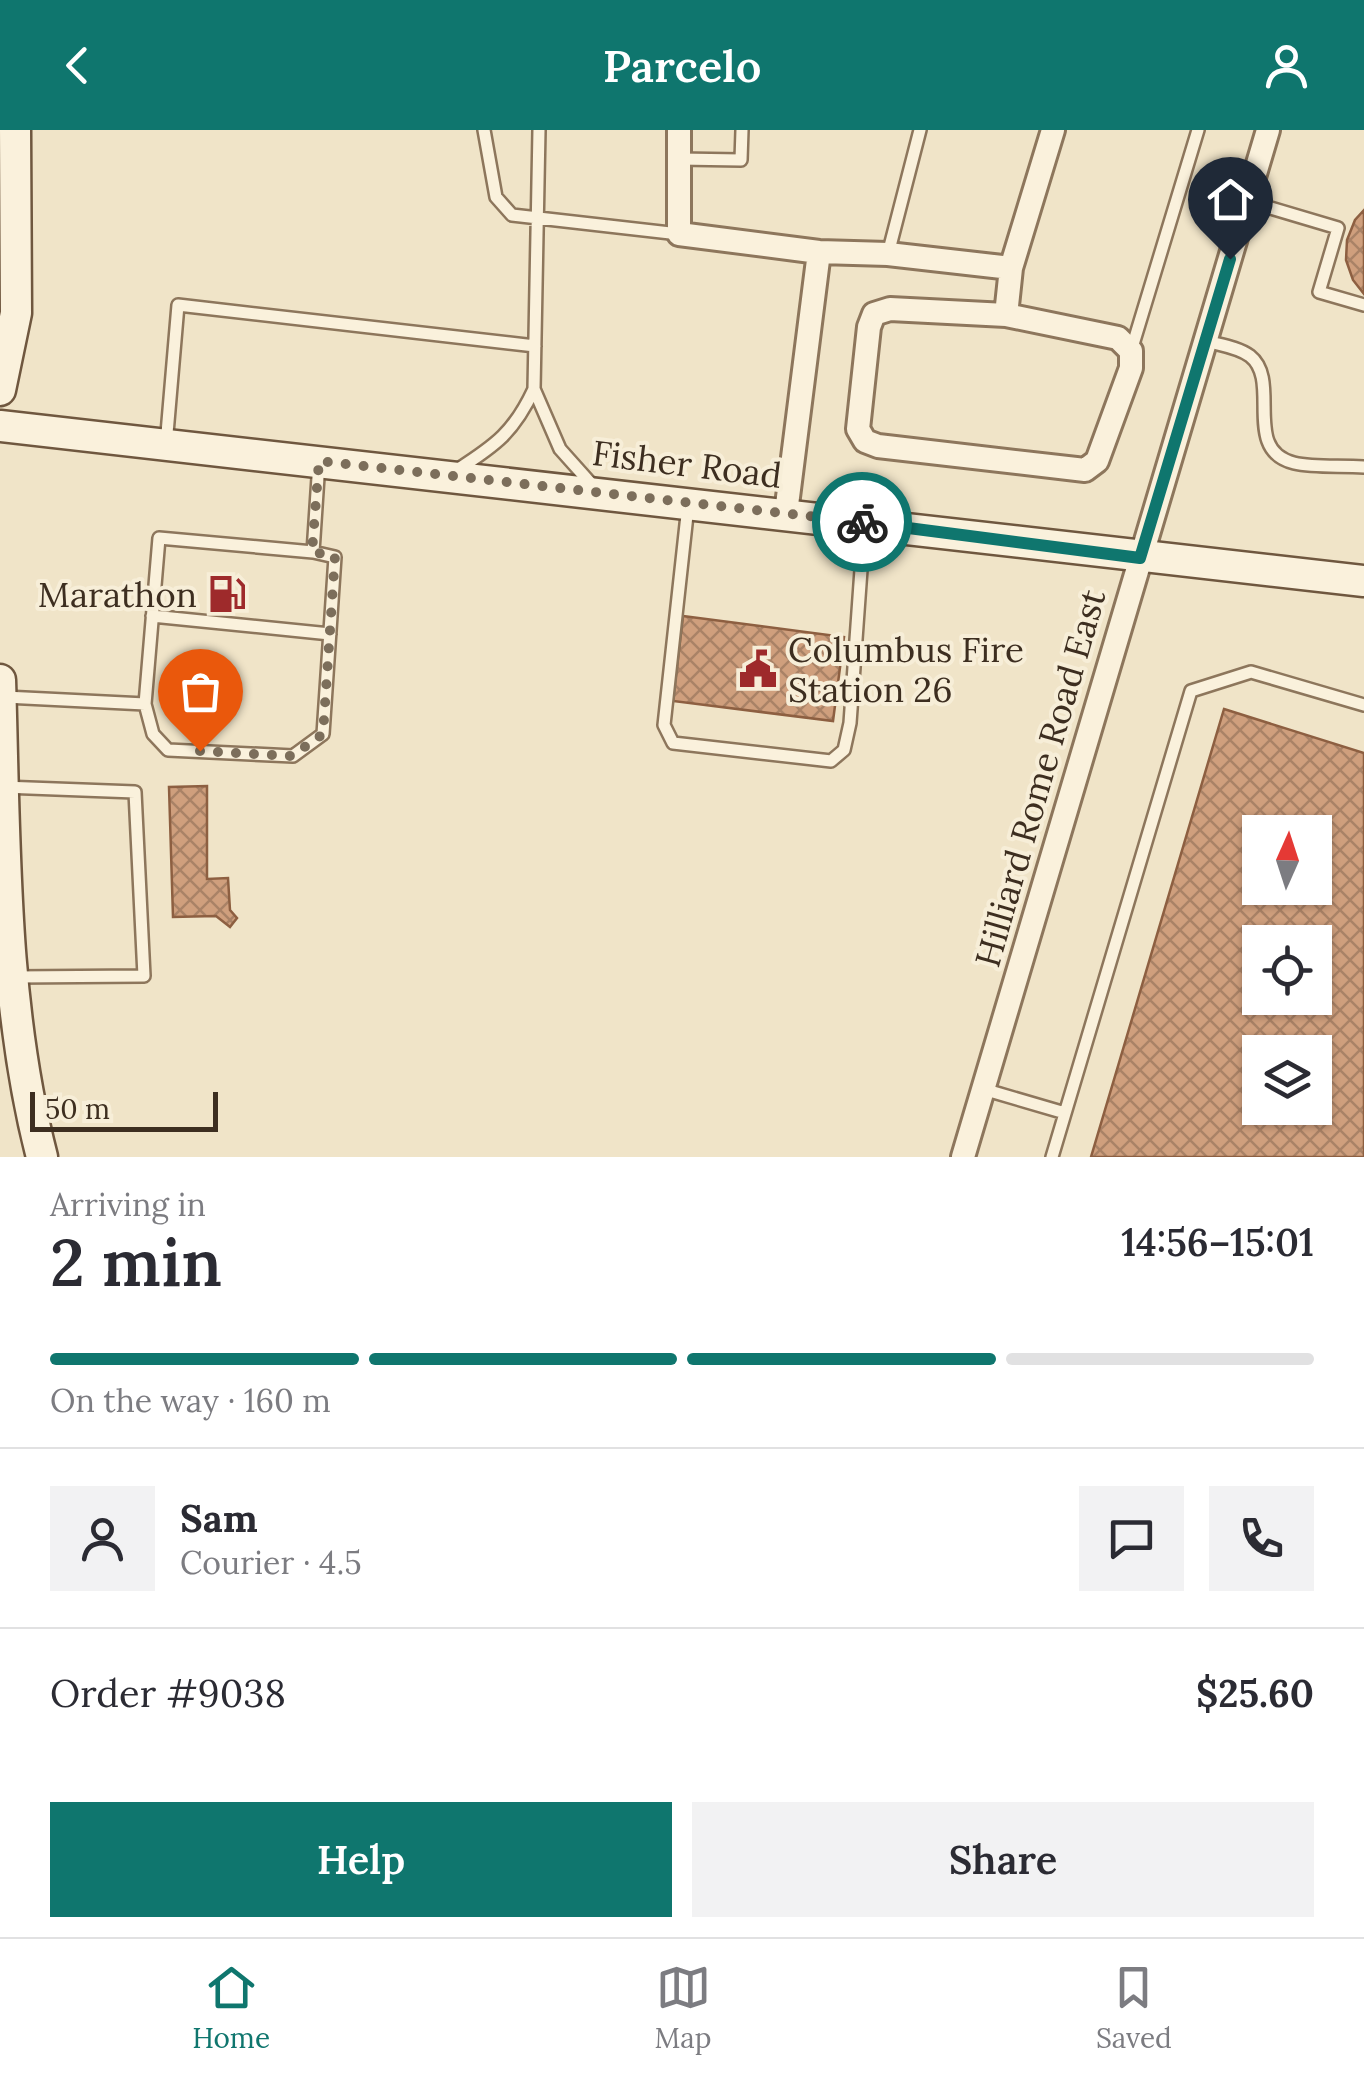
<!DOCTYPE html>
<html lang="en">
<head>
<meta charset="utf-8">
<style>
	body { margin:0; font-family:Lora,serif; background:#f2f2f3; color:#2b2b33; height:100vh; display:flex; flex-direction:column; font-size:38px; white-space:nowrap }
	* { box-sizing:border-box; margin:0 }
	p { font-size:32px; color:#7c7c81 }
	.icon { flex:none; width:55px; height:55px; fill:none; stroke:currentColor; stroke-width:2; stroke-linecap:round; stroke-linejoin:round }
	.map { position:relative; height:1027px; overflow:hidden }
	.details { display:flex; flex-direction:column; background:#fff; flex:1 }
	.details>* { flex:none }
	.needle { width:65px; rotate:3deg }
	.buttons { position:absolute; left:1242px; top:685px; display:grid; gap:20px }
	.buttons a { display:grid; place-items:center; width:90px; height:90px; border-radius:0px; background:#fff; box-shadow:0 2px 8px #0004; font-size:50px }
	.scale { position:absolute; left:30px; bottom:25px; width:188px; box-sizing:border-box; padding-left:10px; border:5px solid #3d2e20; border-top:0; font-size:28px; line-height:35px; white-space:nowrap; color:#3d2e20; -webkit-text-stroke:8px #f7eed8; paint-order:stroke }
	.pin { position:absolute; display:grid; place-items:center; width:85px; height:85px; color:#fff; margin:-102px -42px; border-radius:50% 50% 50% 0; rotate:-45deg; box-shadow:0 0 10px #0007 }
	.pin .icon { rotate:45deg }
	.courier { position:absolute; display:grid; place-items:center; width:100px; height:100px; margin:-50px; border:8px solid #0f766e; border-radius:50%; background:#fff; color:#222; box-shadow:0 2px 12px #0007 }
	.summary em { font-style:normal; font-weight:600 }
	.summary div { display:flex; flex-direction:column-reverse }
	.summary { display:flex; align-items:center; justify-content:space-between; height:170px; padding:0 50px }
	h1 { font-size:65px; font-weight:600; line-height:75px }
	.bar { display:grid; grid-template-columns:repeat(4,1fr); gap:15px 10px; align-content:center; height:120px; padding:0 50px }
	.bar i { height:12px; border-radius:8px; background:#e1e1e2 }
	.bar .selected { background:#0f766e }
	.bar p { grid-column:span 4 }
	.line { display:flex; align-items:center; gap:25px; padding:0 50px; border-top:2px solid #e1e1e2 }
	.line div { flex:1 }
	.round { display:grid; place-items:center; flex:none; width:105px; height:105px; border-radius:0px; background:#f2f2f3 }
	.primary-button { display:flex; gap:20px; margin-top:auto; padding:20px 50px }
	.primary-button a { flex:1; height:115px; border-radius:0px; background:#0f766e; color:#fff; font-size:40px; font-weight:600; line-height:115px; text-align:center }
	.primary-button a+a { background:#f2f2f3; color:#2b2b33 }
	header { display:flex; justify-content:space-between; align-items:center; height:130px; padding:0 50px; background:#0f766e; color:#fff; font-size:45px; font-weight:600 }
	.menu { display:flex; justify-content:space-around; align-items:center; height:140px; border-top:2px solid #e1e1e2; background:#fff; font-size:28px; color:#7c7c81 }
	.menu a { display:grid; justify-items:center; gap:5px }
	.menu .selected { color:#0f766e }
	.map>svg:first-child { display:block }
	.building { fill:url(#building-cross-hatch); stroke:#8d5f41; stroke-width:2.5; fill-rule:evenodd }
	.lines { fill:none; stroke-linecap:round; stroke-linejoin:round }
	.lane-casing { stroke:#8d765c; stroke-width:16 }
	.street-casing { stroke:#8d765c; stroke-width:28 }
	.secondary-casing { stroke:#6f573f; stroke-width:35 }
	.lane { stroke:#faf1dc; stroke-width:11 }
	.street { stroke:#faf1dc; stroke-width:22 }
	.secondary { stroke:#faf1dc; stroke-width:30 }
	.done { stroke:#7c6e5b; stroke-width:10; stroke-dasharray:0 18 }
	.route { stroke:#0f766e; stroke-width:12 }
	.labels { text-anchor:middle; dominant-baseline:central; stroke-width:8; stroke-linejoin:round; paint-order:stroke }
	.street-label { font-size:35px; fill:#3d2e20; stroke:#f7eed8 }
	.poi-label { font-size:35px; fill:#3d2e20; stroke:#f7eed8; text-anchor:end }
</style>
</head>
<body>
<header><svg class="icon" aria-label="back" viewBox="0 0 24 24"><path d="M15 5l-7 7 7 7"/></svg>Parcelo<svg class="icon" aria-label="person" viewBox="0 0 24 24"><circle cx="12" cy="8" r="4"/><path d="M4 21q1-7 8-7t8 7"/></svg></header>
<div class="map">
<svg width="1364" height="1027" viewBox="0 0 1364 1027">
	<defs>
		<pattern id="building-cross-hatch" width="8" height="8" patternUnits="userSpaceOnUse" patternTransform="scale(2.5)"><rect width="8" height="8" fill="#cf9f7d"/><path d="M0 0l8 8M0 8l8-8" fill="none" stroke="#a98266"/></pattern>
	</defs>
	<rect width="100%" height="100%" fill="#f0e4c8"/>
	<!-- building -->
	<path class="building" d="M1364 80V164L1353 150 1346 130 1347 110 1355 90Z
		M683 486 844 507 833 591 673 571Z
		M1224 579 1364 623V1027H1091ZM1260 702H1315V758H1260ZM1260 812H1315V868H1260ZM1260 922H1315V978H1260Z
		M207 656V749L228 748 230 780 237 788 230 797 216 786 173 787 169 657Z"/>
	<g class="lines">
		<!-- lane casing -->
		<g class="lane-casing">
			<path id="lane" d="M484 0 496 67 512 85 679 104
				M539 0 534 259 560 319 594 357
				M679 29 741 30 742 0
				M1247 71 1338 98 1319 162 1364 175
				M888 124 920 0
				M1206 211C1220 215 1238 217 1250 226 1282 251 1241 320 1294 333 1315 338 1342 335 1364 337
				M1131 221 1198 0
				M166 315 178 175 535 216
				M457 340C496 315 514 302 534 259
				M688 376 664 595 673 613 831 631 844 620 850 593 864 398
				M152 486 330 504
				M5 567 145 574 159 408 313 422 319 332
				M145 574 153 604 168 620 293 626 323 604 335 427 313 422
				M3 657 135 662 144 846 15 847
				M983 959 1065 983
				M1052 1027 1191 561 1251 542 1364 575"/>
		</g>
		<!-- street casing -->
		<g class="street-casing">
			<path id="street" d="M679 0V104L819 122 888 124 1011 138 1053 0
				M1006 185 890 179 874 184 869 197 858 299 865 311 878 316 1085 340 1097 331 1131 238V221L1118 208 1006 185 1011 138
				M786 383 819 122
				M963 1027 1268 0"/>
		</g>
		<!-- secondary casing -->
		<g class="secondary-casing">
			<path id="secondary" d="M0 260 16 183 15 0
				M0 296 1364 451
				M0 550C5 708 2 873 42 1027"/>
		</g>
		<!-- lane -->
		<use href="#lane" class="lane"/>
		<!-- street -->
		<use href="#street" class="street"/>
		<!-- secondary -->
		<use href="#secondary" class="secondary"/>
	</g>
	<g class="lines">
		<!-- done -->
		<path class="done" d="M200 621 292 626 323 604 335 426 312 422 319 331 862 392"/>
		<!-- route -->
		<path class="route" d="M862 392 1140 428 1230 129"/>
	</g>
	<!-- icons -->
	<defs>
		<g id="fuel-bare" transform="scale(3)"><path d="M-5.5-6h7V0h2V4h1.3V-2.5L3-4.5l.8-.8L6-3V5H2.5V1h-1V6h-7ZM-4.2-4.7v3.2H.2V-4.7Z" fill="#9e2a2b" stroke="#f7eed8" stroke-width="2.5" paint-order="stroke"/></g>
		<g id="civic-bare" transform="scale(3)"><path d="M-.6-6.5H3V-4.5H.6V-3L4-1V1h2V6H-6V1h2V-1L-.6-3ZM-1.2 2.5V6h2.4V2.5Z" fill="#9e2a2b" stroke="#f7eed8" stroke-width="2.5" paint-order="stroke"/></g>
	</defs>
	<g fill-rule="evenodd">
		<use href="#fuel-bare" x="227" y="464"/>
		<use href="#civic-bare" x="758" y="539"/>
	</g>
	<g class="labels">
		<!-- street labels -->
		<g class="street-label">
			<text transform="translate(687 334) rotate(7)">Fisher Road</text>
			<text transform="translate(1040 648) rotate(-74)">Hilliard Rome Road East</text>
		</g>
		<!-- poi labels -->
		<g class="poi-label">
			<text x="197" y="464">Marathon</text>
			<text x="788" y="519" text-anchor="start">Columbus Fire<tspan x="788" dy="40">Station 26</tspan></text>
		</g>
	</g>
</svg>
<div class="buttons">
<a><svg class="needle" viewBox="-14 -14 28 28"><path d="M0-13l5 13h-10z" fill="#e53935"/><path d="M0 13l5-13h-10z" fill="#7c7c81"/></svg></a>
<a><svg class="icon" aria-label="locate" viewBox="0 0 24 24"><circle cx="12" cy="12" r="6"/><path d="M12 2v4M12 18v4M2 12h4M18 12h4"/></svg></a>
<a><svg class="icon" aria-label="layers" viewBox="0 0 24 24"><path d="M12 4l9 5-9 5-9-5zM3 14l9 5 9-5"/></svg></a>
</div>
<div class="scale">50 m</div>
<div class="pin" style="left:200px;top:621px;background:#ea580c"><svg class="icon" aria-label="bag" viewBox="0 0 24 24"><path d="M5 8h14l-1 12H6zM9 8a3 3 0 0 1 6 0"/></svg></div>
<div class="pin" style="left:1230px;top:129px;background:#1f2937"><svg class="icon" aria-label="home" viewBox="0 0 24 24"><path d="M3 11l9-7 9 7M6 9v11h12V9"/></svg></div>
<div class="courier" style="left:862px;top:392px"><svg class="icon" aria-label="bike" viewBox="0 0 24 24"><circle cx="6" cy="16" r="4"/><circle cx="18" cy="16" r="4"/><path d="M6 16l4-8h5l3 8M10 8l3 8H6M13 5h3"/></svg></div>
</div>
<section class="details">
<div class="summary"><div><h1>2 min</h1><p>Arriving in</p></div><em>14:56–15:01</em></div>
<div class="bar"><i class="selected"></i><i class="selected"></i><i class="selected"></i><i></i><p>On the way · 160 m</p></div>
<div class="line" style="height:180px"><a class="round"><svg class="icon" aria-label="person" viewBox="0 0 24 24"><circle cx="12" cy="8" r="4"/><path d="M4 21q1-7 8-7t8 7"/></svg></a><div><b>Sam</b><p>Courier · 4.5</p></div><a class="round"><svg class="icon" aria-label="chat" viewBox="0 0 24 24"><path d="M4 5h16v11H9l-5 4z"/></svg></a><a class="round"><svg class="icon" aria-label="phone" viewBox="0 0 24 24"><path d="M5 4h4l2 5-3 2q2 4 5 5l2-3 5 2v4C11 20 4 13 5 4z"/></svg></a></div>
<div class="line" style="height:130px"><div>Order #9038</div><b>$25.60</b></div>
<div class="primary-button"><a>Help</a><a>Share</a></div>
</section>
<nav class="menu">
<a class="selected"><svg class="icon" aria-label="home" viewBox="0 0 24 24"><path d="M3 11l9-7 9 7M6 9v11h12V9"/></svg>Home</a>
<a><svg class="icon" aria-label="map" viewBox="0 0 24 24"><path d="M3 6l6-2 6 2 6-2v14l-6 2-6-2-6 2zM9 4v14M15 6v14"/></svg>Map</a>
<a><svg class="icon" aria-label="saved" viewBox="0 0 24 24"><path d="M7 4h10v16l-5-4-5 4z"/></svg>Saved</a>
</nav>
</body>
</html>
